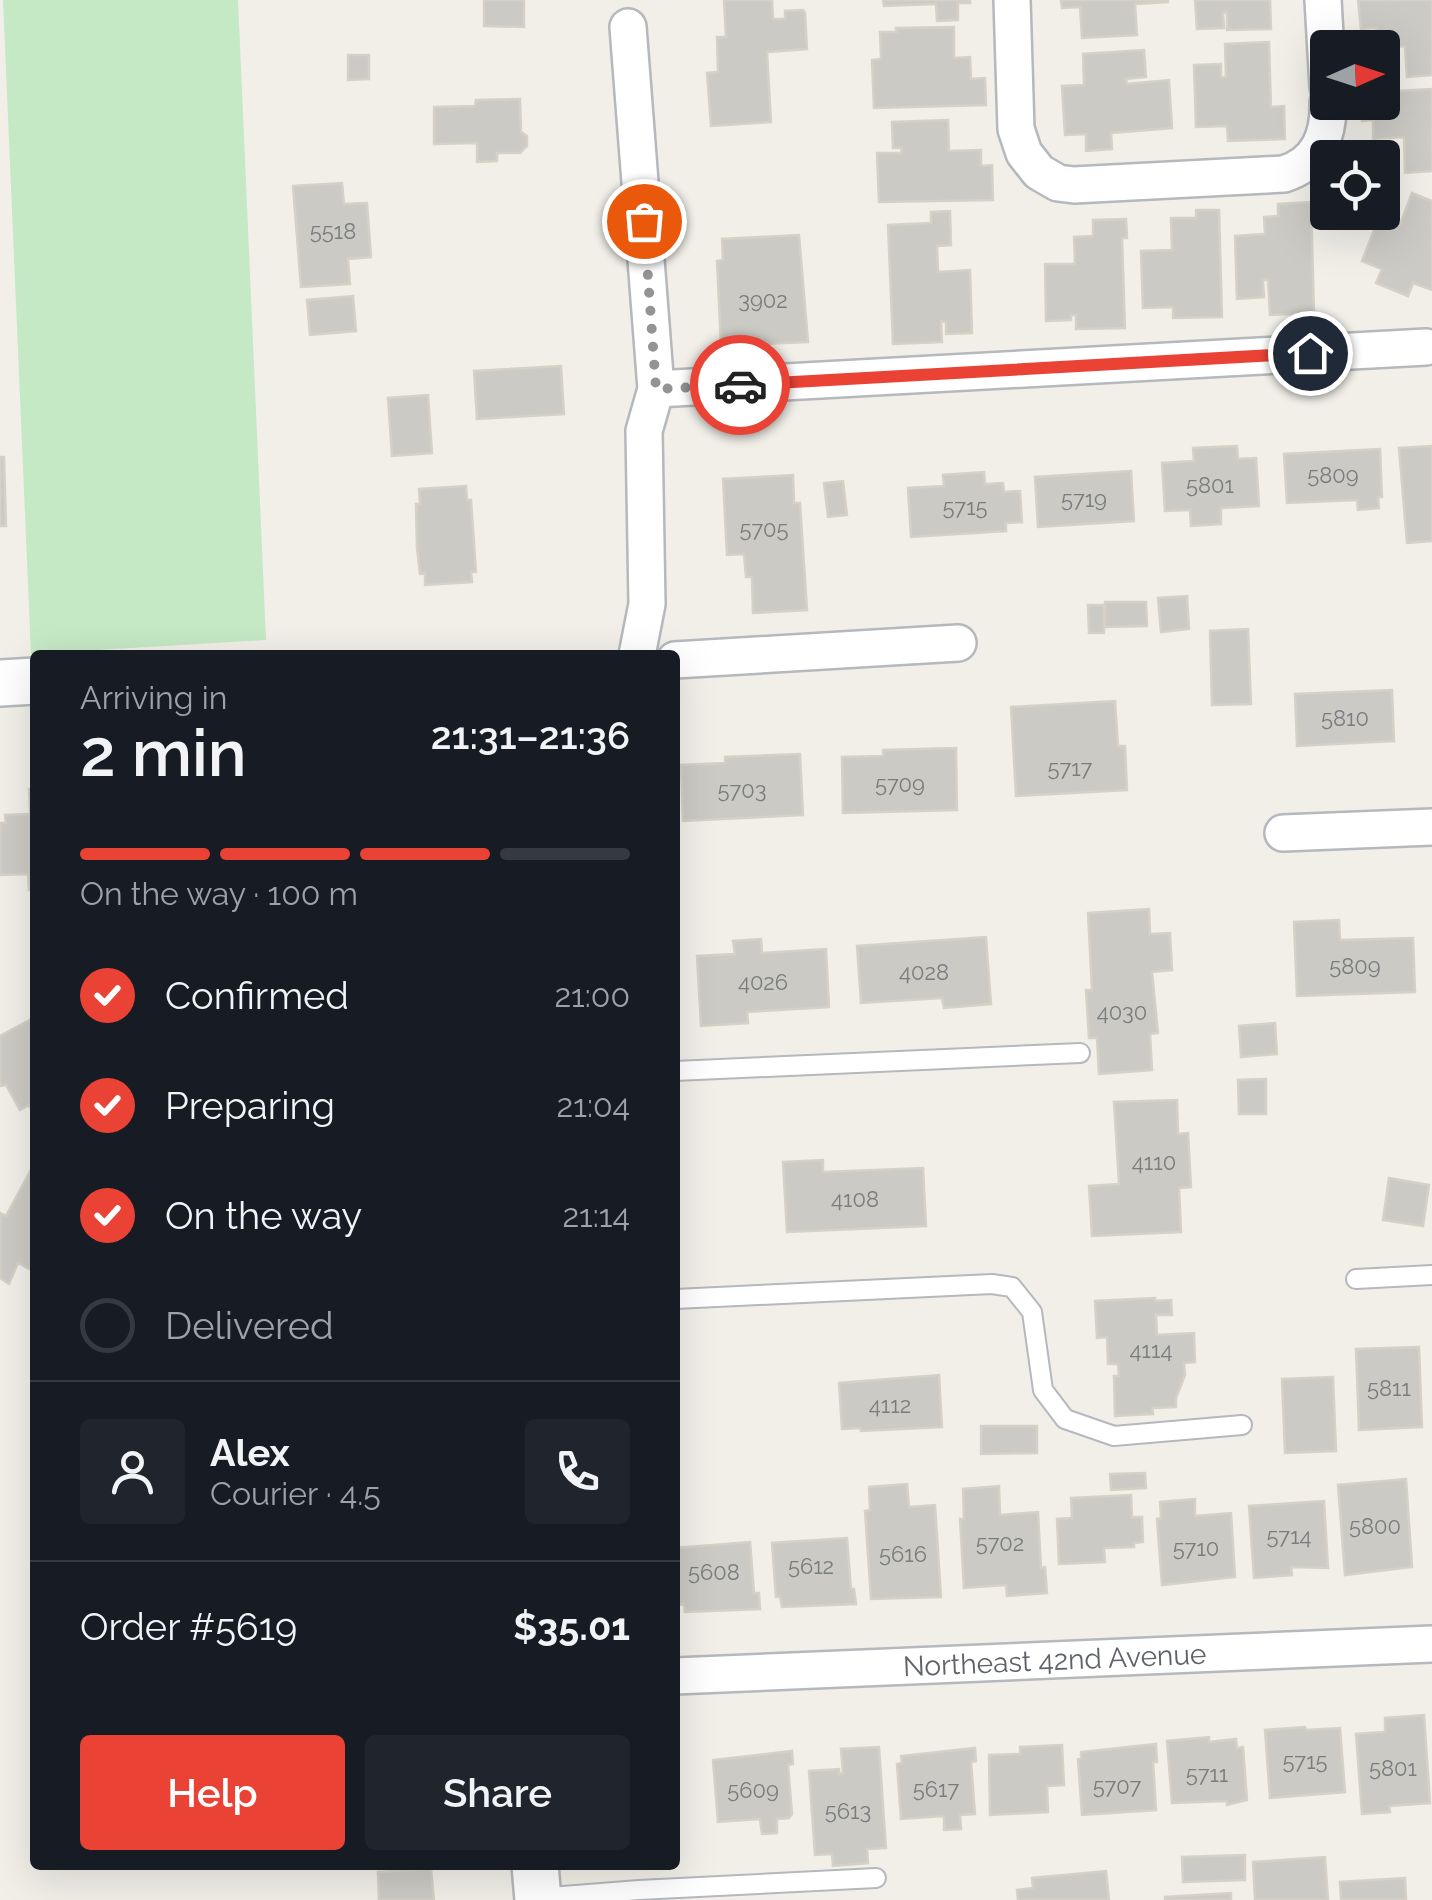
<!DOCTYPE html>
<html lang="en">
<head>
<meta charset="utf-8">
<style>
	body { margin:0; font-family:Raleway,sans-serif; background:#20242c; color:#f1f3f6; height:100vh; display:flex; flex-direction:column; font-size:38px; white-space:nowrap }
	* { box-sizing:border-box; margin:0 }
	p { font-size:32px; color:#9ea1a6 }
	.icon { flex:none; width:55px; height:55px; fill:none; stroke:currentColor; stroke-width:2; stroke-linecap:round; stroke-linejoin:round }
	.map { position:relative; flex:1; overflow:hidden }
	.sheet { position:absolute; left:30px; top:650px; width:650px; height:1220px; display:flex; flex-direction:column; background:#171b24; border-radius:10px; box-shadow:0 10px 40px #0002 }
	.sheet>* { flex:none }
	.needle { width:65px; rotate:87deg }
	.buttons { position:absolute; left:1310px; top:30px; display:grid; gap:20px }
	.buttons a { display:grid; place-items:center; width:90px; height:90px; border-radius:10px; background:#171b24; box-shadow:0 10px 40px #0002; font-size:50px }
	.pin { position:absolute; display:grid; place-items:center; width:85px; height:85px; color:#fff; margin:-42px; border:5px solid #fff; border-radius:50%; box-shadow:0 2px 10px #0007 }
	.courier { position:absolute; display:grid; place-items:center; width:100px; height:100px; margin:-50px; border:8px solid #ea4335; border-radius:50%; background:#fff; color:#222; box-shadow:0 2px 12px #0007 }
	.head em { font-style:normal; font-weight:600 }
	.head div { display:flex; flex-direction:column-reverse }
	.head { display:flex; align-items:center; justify-content:space-between; height:170px; padding:0 50px }
	h1 { font-size:65px; font-weight:600; line-height:75px }
	.bar { display:grid; grid-template-columns:repeat(4,1fr); gap:15px 10px; align-content:center; height:120px; padding:0 50px }
	.bar i { height:12px; border-radius:8px; background:#363941 }
	.bar .active { background:#ea4335 }
	.bar p { grid-column:span 4 }
	.line { display:flex; align-items:center; gap:25px; padding:0 50px; border-top:2px solid #363941 }
	.line div { flex:1 }
	.round { display:grid; place-items:center; flex:none; width:105px; height:105px; border-radius:10px; background:#20242c }
	ol { padding:0 50px; list-style:none }
	li { display:flex; align-items:center; gap:30px; height:110px }
	li p { margin-inline-start:auto }
	li .icon { padding:10px; border-radius:50%; background:#ea4335; color:#fff; stroke-width:4 }
	li:last-child { color:#9ea1a6 }
	li i { width:55px; height:55px; border:5px solid #363941; border-radius:50% }
	.button { display:flex; gap:20px; margin-top:auto; padding:20px 50px }
	.button a { flex:1; height:115px; border-radius:10px; background:#ea4335; color:#fff; font-size:40px; font-weight:600; line-height:115px; text-align:center }
	.button a+a { background:#20242c; color:#f1f3f6 }
	.map>svg:first-child { display:block }
	.green { fill:#c5e8c5 }
	.building { fill:#cccac5; stroke:#d6d1c6; stroke-width:2.5 }
	.lines { fill:none; stroke-linecap:round; stroke-linejoin:round }
	.service-casing { stroke:#b5b8bc; stroke-width:22 }
	.minor-casing { stroke:#b5b8bc; stroke-width:40 }
	.tertiary-casing { stroke:#b5b8bc; stroke-width:50 }
	.service { stroke:#fff; stroke-width:18 }
	.minor { stroke:#fff; stroke-width:35 }
	.tertiary { stroke:#fff; stroke-width:45 }
	.done { stroke:#929495; stroke-width:10; stroke-dasharray:0 18 }
	.route { stroke:#ea4335; stroke-width:12 }
	.labels { text-anchor:middle; dominant-baseline:central; stroke-width:8; stroke-linejoin:round; paint-order:stroke }
	.number-label { font-size:22px; fill:#7a7d7f }
	.street-label { font-size:28px; fill:#5f6368; stroke:#fff }
</style>
</head>
<body>
<div class="map">
<svg width="1432" height="1900" viewBox="0 0 1432 1900">
	<rect width="100%" height="100%" fill="#f1efe8"/>
	<!-- green -->
	<path class="green" d="M3 0H238L266 640 31 654Z"/>
	<!-- building -->
	<path class="building" d="M484 0H524V27L484 26Z
		M724 0H772L773 19H785V11L803 10 805 13 807 49 767 52 771 122 711 126 707 73 718 72 717 37H726Z
		M883 0H970V3H958V20L937 21 936 4 884 6Z
		M1061 0H1168V2L1135 4 1137 35 1082 38 1080 7 1062 8Z
		M1195 0H1270L1271 29 1227 30V12L1223 13 1224 28 1197 29Z
		M1358 0H1432V75L1407 77 1405 46 1378 48 1376 28 1361 29Z
		M954 27V58L970 57 971 79 985 78 986 105 874 108 872 60 881 59 880 32H897L896 28Z
		M1269 42 1271 107 1284 106 1285 139 1228 141 1227 126 1196 127 1194 65 1221 64V77H1226L1225 44Z
		M1144 50 1146 77 1126 79 1127 84 1169 80 1172 128 1111 133 1112 149 1086 151V134L1065 135 1062 86 1084 85 1083 54Z
		M348 55H369V79L348 80Z
		M1432 89V171L1405 173 1404 137 1373 139V120L1362 121 1361 102H1382V92Z
		M520 99 521 132 527 136V146L520 153H497V161L477 162V143L434 144V107L475 106 476 100Z
		M948 120 949 151 981 150V166L992 165 993 200 879 202 877 153H901L902 148H893L892 122Z
		M342 183 344 204 367 203 371 257 348 259 350 284 301 287 293 186Z
		M1412 193 1432 201V290L1413 283 1408 296 1376 283 1382 269 1362 261 1379 217 1400 225Z
		M1311 202 1314 313 1270 315 1268 280H1263L1264 297 1237 299 1235 236 1265 234 1264 217 1278 216V204Z
		M1196 210H1219L1222 317 1173 318V307L1143 308 1141 251 1172 250 1171 218H1196Z
		M950 211 951 245 937 246 938 272 970 270 972 333 946 334V322L941 321 942 342 893 344 888 225 931 223V212Z
		M1126 219 1127 238H1122L1125 328 1076 329V315H1071V320L1046 321 1045 264H1075L1074 237 1093 236V220Z
		M799 235 808 342 721 346 717 261 723 260 722 239Z
		M353 296 356 331 310 335 307 300Z
		M561 366 564 414 477 419 474 371Z
		M428 395 432 453 392 456 388 398Z
		M1237 446 1238 459 1256 458 1259 506 1221 508V524L1191 526 1190 510 1165 511 1162 463 1194 461 1193 448Z
		M1432 446V541L1407 543 1399 448Z
		M1380 449 1382 497H1378L1379 508 1358 510 1357 500 1287 503 1284 454Z
		M0 457H4L6 526H0Z
		M1131 471 1134 521 1038 527 1035 477Z
		M984 472 985 484 1003 483 1004 492 1020 491 1022 522 1006 523V531L911 537 908 488 944 486 943 475Z
		M793 475 794 503H800L807 610 753 613 752 577H746L744 554 727 555 723 479Z
		M843 481 847 515 828 517 824 483Z
		M466 486 467 500H471L476 572H471L472 582 425 585V573L420 574 417 548 416 504H420L419 489Z
		M1187 596 1189 629 1161 632 1158 598Z
		M1105 602H1146L1147 626 1105 627Z
		M1088 605H1104V633H1089Z
		M1248 629 1251 704 1212 705 1210 631Z
		M1392 690 1394 741 1297 746 1295 694Z
		M1115 701 1118 746H1125L1127 790 1016 796 1011 707Z
		M956 748 957 810 843 813 842 757 883 756V750Z
		M800 754 803 815 683 821 681 765 725 763V757Z
		M29 789H35V890H29L28 874 0 875V823H6L5 815 30 814Z
		M1149 909 1150 934 1170 933 1172 970 1152 972 1158 1033 1150 1034 1152 1070 1099 1074 1097 1038H1089L1086 990H1092L1088 913Z
		M1339 920 1340 940 1413 938 1415 992 1297 996 1294 922Z
		M986 937 991 1004 944 1008 942 998 861 1003 857 946Z
		M761 939 762 953 826 949 829 1007 747 1012 748 1023 701 1026 697 956 735 954 733 941Z
		M35 1017V1115L29 1105 20 1110 6 1085 0 1086V1036Z
		M1275 1023 1277 1054 1241 1057 1239 1026Z
		M1266 1079V1114H1239L1238 1080Z
		M1177 1100 1178 1134 1188 1133 1191 1187 1179 1188 1181 1232 1092 1236 1089 1186 1119 1184 1114 1102Z
		M823 1160V1172L923 1168 926 1226 787 1232 783 1162Z
		M35 1162V1272L18 1263 9 1284 0 1278V1213L6 1216Z
		M1389 1178 1429 1185 1423 1226 1383 1220Z
		M1155 1298V1301L1171 1300 1172 1315H1156L1157 1335 1194 1333 1195 1362 1184 1363 1185 1375 1176 1398V1407L1152 1408 1153 1414 1115 1416 1114 1376H1119L1118 1364H1108L1107 1337 1097 1338 1095 1301Z
		M1419 1347 1422 1427 1359 1430 1356 1349Z
		M939 1375 942 1427 861 1431V1428L842 1429 839 1383Z
		M1333 1377 1336 1451 1285 1453 1282 1379Z
		M981 1426H1037V1453L981 1454Z
		M1145 1473 1146 1488 1111 1490 1110 1474Z
		M1406 1479 1412 1567 1345 1575 1338 1485Z
		M907 1484 909 1507 935 1505 941 1597 871 1599 865 1511 870 1510 869 1487Z
		M999 1486 1000 1515 1038 1512 1041 1568 1045 1567 1047 1593 1007 1596 1006 1585 964 1588 960 1519H964L963 1489Z
		M1131 1495 1132 1517H1142L1143 1542 1134 1543V1547L1104 1548 1105 1562 1059 1564 1057 1519 1072 1518 1071 1498Z
		M1195 1499V1516L1231 1513 1235 1577 1162 1585 1157 1519 1161 1518 1160 1502Z
		M1324 1501 1328 1568 1291 1567 1292 1575 1254 1578 1249 1506Z
		M847 1538 851 1589H854L856 1604 782 1607 780 1596 776 1597 772 1543Z
		M750 1542 754 1593H759L760 1609 685 1612 684 1604 679 1605 675 1548Z
		M1424 1715 1430 1803 1389 1806 1390 1812 1362 1814 1356 1734 1385 1732V1718Z
		M1305 1727 1306 1730 1340 1728 1345 1792 1270 1798 1265 1730Z
		M1209 1737V1742L1236 1739 1237 1748 1243 1747 1247 1800 1227 1805V1801L1172 1803 1167 1741Z
		M1156 1744 1157 1762H1153L1156 1810 1082 1815 1078 1759 1081 1758V1752Z
		M1062 1745 1064 1785 1047 1786 1048 1812 990 1815 989 1755 1020 1754V1747Z
		M879 1747 886 1848 867 1849 868 1863 833 1866 832 1854 815 1855 809 1771 839 1769V1774L843 1773 841 1749Z
		M975 1748 976 1761 971 1762 975 1814 960 1815 961 1829 944 1830V1816L901 1819 897 1764 902 1763 901 1756Z
		M792 1751 793 1764 788 1765 792 1814 789 1818 777 1819V1833L762 1834 760 1819 718 1822 713 1760Z
		M1245 1855V1880L1183 1882 1182 1857Z
		M1325 1857 1328 1900H1255L1253 1862Z
		M431 1869 434 1900H379L378 1872Z
		M1106 1871 1109 1900H1018L1017 1890 1033 1888 1032 1878Z
		M1405 1878 1406 1900H1341L1340 1882Z
		M1231 1893V1900H1165V1897Z"/>
	<g class="lines">
		<!-- service casing -->
		<g class="service-casing">
			<path id="service" d="M675 1071 1080 1053
				M1356 1279 1432 1275
				M675 1299 992 1284 1012 1287 1032 1312 1043 1390 1065 1419 1114 1436 1242 1425
				M538 1898 639 1890 876 1878"/>
		</g>
		<!-- minor casing -->
		<g class="minor-casing">
			<g id="minor">
				<path d="M1012 0 1016 129 1024 153 1039 172 1058 183 1074 185 1284 174C1318 163 1329 136 1328 102"/>
				<path d="M1323 0 1328 87"/>
				<path d="M628 27 656 389 644 431 647 604 637 655"/>
				<path d="M656 389 1426 347"/>
				<path d="M675 660 958 643"/>
				<path d="M1283 833 1432 827"/>
				<path id="s1" d="M675 1676 1432 1644"/>
			</g>
		</g>
		<!-- tertiary casing -->
		<g class="tertiary-casing">
			<path id="tertiary" d="M0 683 35 681
				M535 1865 538 1900"/>
		</g>
		<!-- service -->
		<use href="#service" class="service"/>
		<!-- minor -->
		<use href="#minor" class="minor"/>
		<!-- tertiary -->
		<use href="#tertiary" class="tertiary"/>
	</g>
	<g class="lines">
		<!-- done -->
		<path class="done" d="M644 221 656 389 740 385"/>
		<!-- route -->
		<path class="route" d="M740 385 1310 353"/>
	</g>
	<g class="labels">
		<!-- number labels -->
		<g class="number-label">
			<text x="333" y="231">5518</text>
			<text x="763" y="300">3902</text>
			<text x="1333" y="475">5809</text>
			<text x="1210" y="485">5801</text>
			<text x="1084" y="499">5719</text>
			<text x="965" y="507">5715</text>
			<text x="764" y="529">5705</text>
			<text x="1345" y="718">5810</text>
			<text x="1070" y="768">5717</text>
			<text x="900" y="784">5709</text>
			<text x="742" y="790">5703</text>
			<text x="1355" y="966">5809</text>
			<text x="924" y="972">4028</text>
			<text x="763" y="982">4026</text>
			<text x="1122" y="1012">4030</text>
			<text x="1154" y="1162">4110</text>
			<text x="855" y="1199">4108</text>
			<text x="1151" y="1350">4114</text>
			<text x="1389" y="1388">5811</text>
			<text x="890" y="1405">4112</text>
			<text x="1375" y="1526">5800</text>
			<text x="1289" y="1536">5714</text>
			<text x="1000" y="1543">5702</text>
			<text x="1196" y="1548">5710</text>
			<text x="903" y="1554">5616</text>
			<text x="811" y="1566">5612</text>
			<text x="714" y="1572">5608</text>
			<text x="1305" y="1761">5715</text>
			<text x="1393" y="1768">5801</text>
			<text x="1207" y="1774">5711</text>
			<text x="1117" y="1786">5707</text>
			<text x="936" y="1789">5617</text>
			<text x="753" y="1790">5609</text>
			<text x="848" y="1811">5613</text>
		</g>
		<!-- street labels -->
		<g class="street-label">
			<text stroke="none"><textPath href="#s1" startOffset="380">Northeast 42nd Avenue</textPath></text>
		</g>
	</g>
</svg>
<div class="buttons">
<a><svg class="needle" viewBox="-14 -14 28 28"><path d="M0-13l5 13h-10z" fill="#e53935"/><path d="M0 13l5-13h-10z" fill="#9ea1a6"/></svg></a>
<a><svg class="icon" aria-label="locate" viewBox="0 0 24 24"><circle cx="12" cy="12" r="6"/><path d="M12 2v4M12 18v4M2 12h4M18 12h4"/></svg></a>
</div>
<div class="pin" style="left:644px;top:221px;background:#ea580c"><svg class="icon" aria-label="bag" viewBox="0 0 24 24"><path d="M5 8h14l-1 12H6zM9 8a3 3 0 0 1 6 0"/></svg></div>
<div class="pin" style="left:1310px;top:353px;background:#1f2937"><svg class="icon" aria-label="home" viewBox="0 0 24 24"><path d="M3 11l9-7 9 7M6 9v11h12V9"/></svg></div>
<div class="courier" style="left:740px;top:385px"><svg class="icon" aria-label="car" viewBox="0 0 24 24"><path d="M5 17H2v-5l4-1 3-4h7l3 4 3 1v5h-3M9 17h6M6 11h13"/><circle cx="7" cy="17" r="2"/><circle cx="17" cy="17" r="2"/></svg></div>
<section class="sheet">
<div class="head"><div><h1>2 min</h1><p>Arriving in</p></div><em>21:31–21:36</em></div>
<div class="bar"><i class="active"></i><i class="active"></i><i class="active"></i><i></i><p>On the way · 100 m</p></div>
<ol>
<li><svg class="icon" aria-label="check" viewBox="0 0 24 24"><path d="M5 12l5 5 9-10"/></svg>Confirmed<p>21:00</p></li>
<li><svg class="icon" aria-label="check" viewBox="0 0 24 24"><path d="M5 12l5 5 9-10"/></svg>Preparing<p>21:04</p></li>
<li><svg class="icon" aria-label="check" viewBox="0 0 24 24"><path d="M5 12l5 5 9-10"/></svg>On the way<p>21:14</p></li>
<li><i></i>Delivered</li>
</ol>
<div class="line" style="height:180px"><a class="round"><svg class="icon" aria-label="person" viewBox="0 0 24 24"><circle cx="12" cy="8" r="4"/><path d="M4 21q1-7 8-7t8 7"/></svg></a><div><b>Alex</b><p>Courier · 4.5</p></div><a class="round"><svg class="icon" aria-label="phone" viewBox="0 0 24 24"><path d="M5 4h4l2 5-3 2q2 4 5 5l2-3 5 2v4C11 20 4 13 5 4z"/></svg></a></div>
<div class="line" style="height:130px"><div>Order #5619</div><b>$35.01</b></div>
<div class="button"><a>Help</a><a>Share</a></div>
</section>
</div>
</body>
</html>
